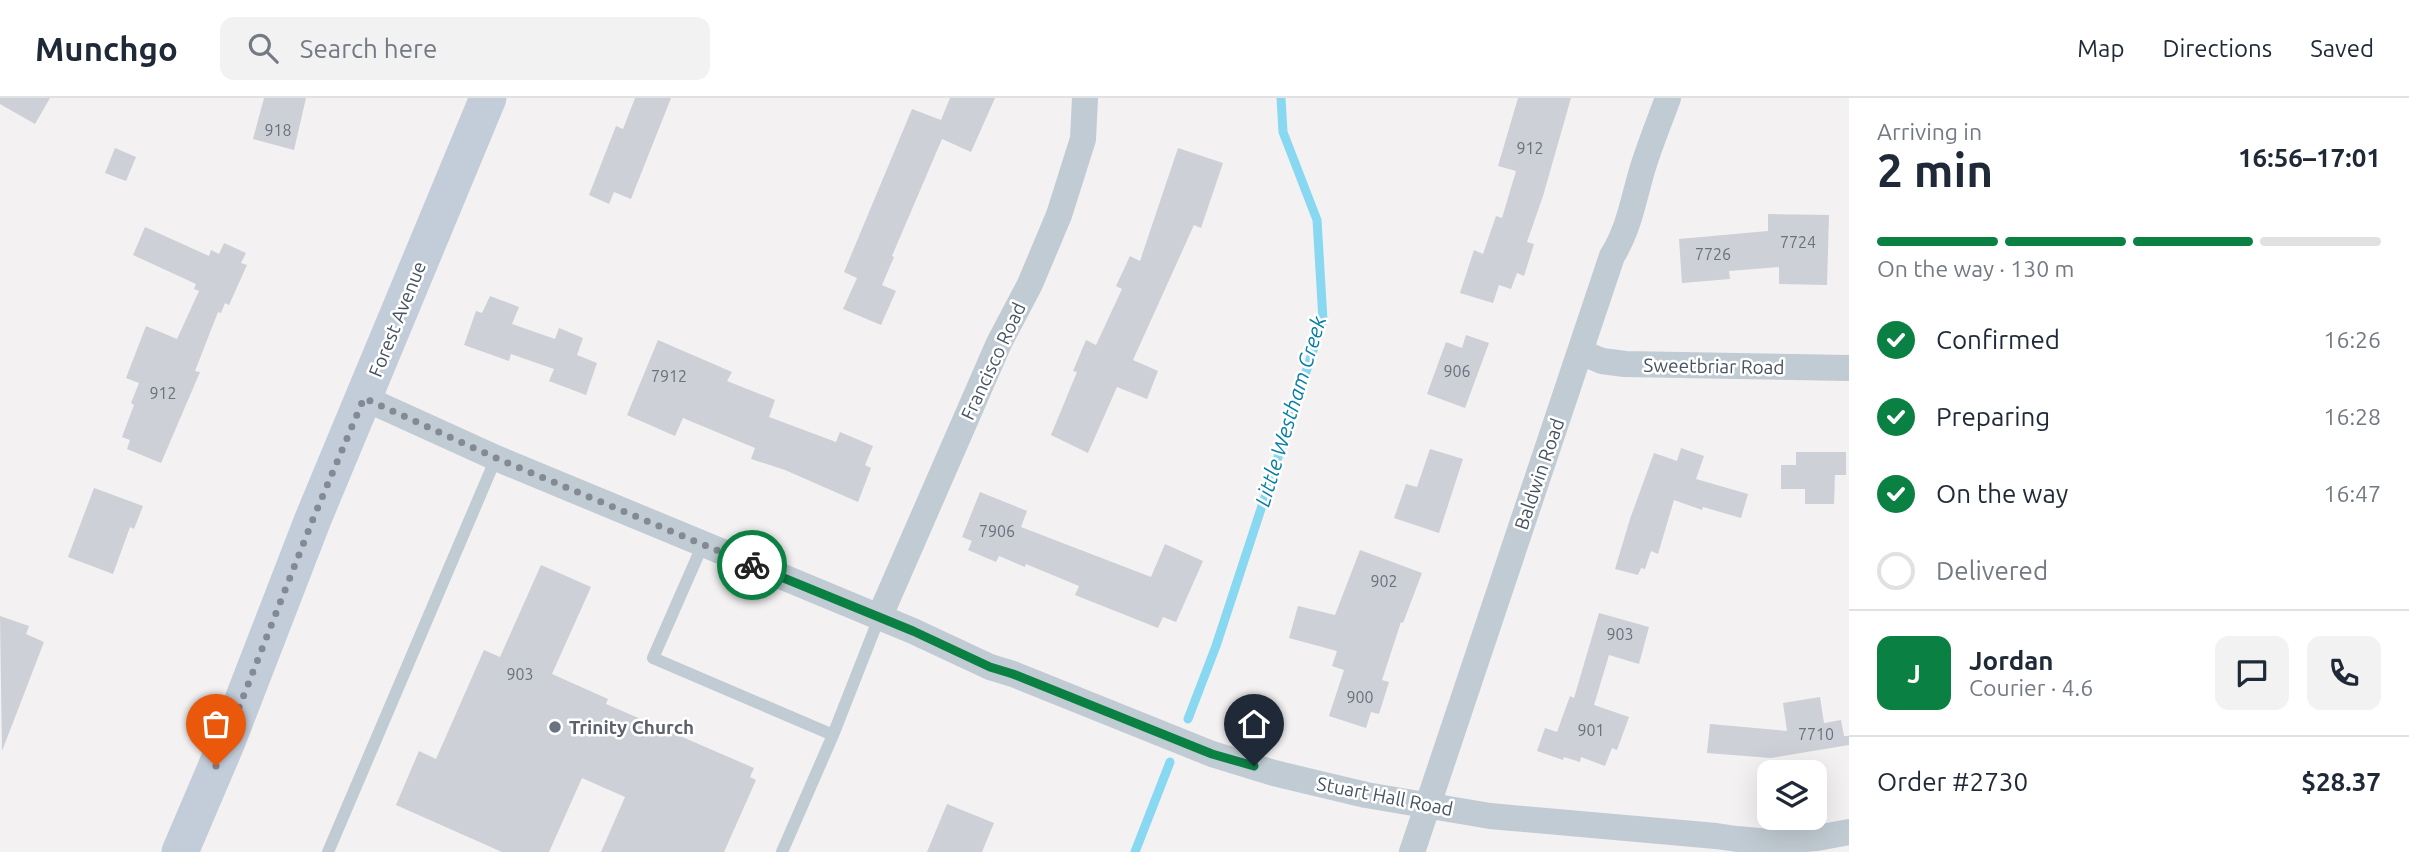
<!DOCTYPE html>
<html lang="en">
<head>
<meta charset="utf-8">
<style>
	body { margin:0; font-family:Ubuntu,sans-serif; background:#f2f2f3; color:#1f2937; height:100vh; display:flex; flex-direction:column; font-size:26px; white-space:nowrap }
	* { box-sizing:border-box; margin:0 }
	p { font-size:23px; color:#747a83 }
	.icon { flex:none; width:38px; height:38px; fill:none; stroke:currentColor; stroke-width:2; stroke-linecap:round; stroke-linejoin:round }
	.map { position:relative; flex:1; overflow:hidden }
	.details { display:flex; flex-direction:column; background:#fff; width:560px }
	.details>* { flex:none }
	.tools { position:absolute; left:1757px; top:662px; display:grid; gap:14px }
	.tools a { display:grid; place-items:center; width:70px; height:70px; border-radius:14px; background:#fff; box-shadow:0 7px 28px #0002; font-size:35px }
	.pin { position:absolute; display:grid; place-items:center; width:60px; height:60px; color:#fff; margin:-72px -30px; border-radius:50% 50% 50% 0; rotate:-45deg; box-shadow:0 0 7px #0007 }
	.pin .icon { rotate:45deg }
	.courier { position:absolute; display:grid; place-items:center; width:70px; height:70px; margin:-35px; border:5px solid #0b8043; border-radius:50%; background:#fff; color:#222; box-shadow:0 2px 9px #0007 }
	.overview em { font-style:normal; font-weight:600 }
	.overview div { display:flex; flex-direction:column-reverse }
	.overview { display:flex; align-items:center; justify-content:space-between; height:119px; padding:0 28px }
	h1 { font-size:46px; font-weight:600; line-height:52px }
	.bar { display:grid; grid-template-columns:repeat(4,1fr); gap:10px 7px; align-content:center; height:84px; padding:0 28px }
	.bar i { height:9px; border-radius:5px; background:#e0e1e3 }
	.bar .active { background:#0b8043 }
	.bar p { grid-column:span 4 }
	.line { display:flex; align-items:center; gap:18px; padding:0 28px; border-top:2px solid #e0e1e3 }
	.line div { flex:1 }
	.round { display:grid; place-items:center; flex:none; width:74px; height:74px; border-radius:14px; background:#f2f2f3 }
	ol { padding:0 28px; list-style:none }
	li { display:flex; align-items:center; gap:21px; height:77px }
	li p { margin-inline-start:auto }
	li .icon { padding:7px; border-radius:50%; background:#0b8043; color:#fff; stroke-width:4 }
	li:last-child { color:#747a83 }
	li i { width:38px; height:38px; border:4px solid #e0e1e3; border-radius:50% }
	header { display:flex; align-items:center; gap:42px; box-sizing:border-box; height:98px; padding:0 35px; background:#fff; border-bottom:2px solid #e0e1e3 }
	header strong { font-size:33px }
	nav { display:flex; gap:38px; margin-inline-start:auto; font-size:24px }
	.search { width:490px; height:63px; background:#f2f2f3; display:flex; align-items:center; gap:18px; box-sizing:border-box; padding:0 24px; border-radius:14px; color:#747a83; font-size:26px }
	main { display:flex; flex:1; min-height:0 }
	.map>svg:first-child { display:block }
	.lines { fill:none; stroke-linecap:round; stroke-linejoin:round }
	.stream { stroke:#89d8f1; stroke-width:9 }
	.building { fill:#cdd0d6 }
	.lane { stroke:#c1cbd3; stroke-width:12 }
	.street { stroke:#c1cbd3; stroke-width:26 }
	.secondary { stroke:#c3cdda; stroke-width:37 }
	.done { stroke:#838a93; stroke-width:7; stroke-dasharray:0 12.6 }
	.route { stroke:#0b8043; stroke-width:9 }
	.worship-dot { fill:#6b7280; stroke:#fff; stroke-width:2.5 }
	.labels { text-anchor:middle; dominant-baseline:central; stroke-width:5; stroke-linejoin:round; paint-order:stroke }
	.number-label { font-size:16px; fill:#68727e }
	.street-label { font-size:19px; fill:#475360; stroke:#fff }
	.worship-label { font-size:19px; font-weight:bold; fill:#5b616d; stroke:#fff; text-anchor:start }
	.water-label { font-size:21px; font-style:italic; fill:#057fa6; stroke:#fff }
</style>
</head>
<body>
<header>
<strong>Munchgo</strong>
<div class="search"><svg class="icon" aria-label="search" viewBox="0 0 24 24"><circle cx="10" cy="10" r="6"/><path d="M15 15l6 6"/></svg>Search here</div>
<nav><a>Map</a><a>Directions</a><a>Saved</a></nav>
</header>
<main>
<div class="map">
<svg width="1849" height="754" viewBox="0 0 1849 754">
	<rect width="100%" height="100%" fill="#f3f1f1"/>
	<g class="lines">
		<!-- stream -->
		<path class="stream" d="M1188 621 1216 548 1323 222 1317 122 1283 34 1281 0
			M1135 754 1170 664"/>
	</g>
	<!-- building -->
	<path class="building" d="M0 0H50L35 26 0 6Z
		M264 0H306L294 52 253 41Z
		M635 0H671L631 101 614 94 609 106 589 97 616 28 623 31Z
		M950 0H995L971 54 942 41 892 158 894 159 882 187 896 193 881 227 843 211 857 180 844 174 912 11 941 22Z
		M1518 0H1571L1543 98 1527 144 1534 146 1524 178 1517 175 1511 191 1499 187 1493 205 1460 195 1474 152 1483 156 1496 118 1502 120 1516 73 1498 68Z
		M115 50 136 59 126 83 105 75Z
		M1178 50 1223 65 1201 130 1194 127 1133 262 1158 273 1147 301 1117 289 1088 355 1051 337 1077 274 1073 273 1086 242 1096 247 1122 191 1116 188 1130 158 1140 163Z
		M1768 116 1829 117 1827 187 1779 186V169L1729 173 1730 181 1682 185 1679 141 1768 133Z
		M145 129 209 158 211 152 219 156 224 145 246 155 241 165 247 167 229 207 225 205 221 215 218 214 195 273 200 274 161 365 127 351 130 342 122 339 134 307 131 305 139 285 126 280 146 228 177 241 199 193 194 191 196 186 133 157Z
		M490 198 519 209 512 226 555 241 559 230 583 240 577 257 597 265 586 297 549 283 554 271 511 256 509 263 464 247 476 213 482 215Z
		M1466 237 1489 245 1465 310 1427 296 1446 244 1462 250Z
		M658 242 732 274 727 283 775 302 769 319 836 344 840 334 873 348 865 367 871 370 858 404 785 372 751 361 755 350 683 320 675 338 627 317Z
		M1681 350 1704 358 1696 381 1748 396 1741 420 1703 409 1702 412 1674 402 1658 456 1651 453 1645 471 1641 470 1638 477 1615 471 1630 421 1654 355 1677 363Z
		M1430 351 1463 361 1439 435 1394 420 1406 386 1417 389Z
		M1796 354H1846V377H1835L1834 406H1805V391H1781V367H1796Z
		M94 390 143 408 134 431 130 429 113 476 68 459Z
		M980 394 1027 413 1021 429 1151 479 1165 446 1203 463 1176 524 1163 519 1158 530 1075 497 1079 488 1026 466 1025 469 999 458 996 464 968 452 972 443 962 439Z
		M1360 452 1422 475 1403 525 1401 524 1382 582 1389 584 1379 616 1371 614 1366 630 1329 618 1344 572 1332 568 1337 553 1289 540 1298 508 1335 517Z
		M541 467 591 489 552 576 608 601 606 606 754 670 750 679 756 682 724 754H601L625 699 582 680 549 754H502L396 707 419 653 436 661 484 552 500 559Z
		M1599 515 1649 529 1639 566 1609 557 1594 607 1629 619 1617 652 1612 650 1605 668 1581 659 1580 664 1564 659 1563 662 1537 653 1545 630 1557 634 1570 598 1574 600Z
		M0 518 29 528 26 536 44 544 2 653Z
		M1820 599 1824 625 1841 622 1844 638H1849V647L1771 660 1707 655 1710 626 1787 633 1783 605Z
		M947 706 994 725 982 754H927Z"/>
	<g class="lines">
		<!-- lane -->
		<path class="lane" d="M703 446 653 560 833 637
			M328 754 496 360
			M782 754 833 637 879 520"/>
		<!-- street -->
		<path class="street" d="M1580 254 1602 263 1625 266 1849 270
			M364 300 496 360 913 533 990 569 1013 576 1212 656 1274 675 1366 697 1490 718 1716 738 1737 741 1769 744 1817 740 1849 734
			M879 520 999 245 1030 186 1059 117 1083 41 1085 0
			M1412 754 1612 158C1630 130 1634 97 1644 66 1651 44 1660 22 1668 0"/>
		<!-- secondary -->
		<path class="secondary" d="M180 754 226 646 313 421 488 0"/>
	</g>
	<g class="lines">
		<!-- done -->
		<path class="done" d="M216 668 313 421 364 300 496 360 752 467"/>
		<!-- route -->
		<path class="route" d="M752 467 913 533 990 569 1013 576 1212 656 1254 668"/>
	</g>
	<!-- markers -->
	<circle class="worship-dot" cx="555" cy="629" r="7"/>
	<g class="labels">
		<!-- number labels -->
		<g class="number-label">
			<text x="278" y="32">918</text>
			<text x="1530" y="50">912</text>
			<text x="1798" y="144">7724</text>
			<text x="1713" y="156">7726</text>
			<text x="1457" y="273">906</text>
			<text x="669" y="278">7912</text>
			<text x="163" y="295">912</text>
			<text x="997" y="433">7906</text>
			<text x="1384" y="483">902</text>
			<text x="1620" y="536">903</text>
			<text x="520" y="576">903</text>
			<text x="1360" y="599">900</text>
			<text x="1591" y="632">901</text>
			<text x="1816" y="636">7710</text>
		</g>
		<!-- street labels -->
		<g class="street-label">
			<text transform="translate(397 221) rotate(-68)">Forest Avenue</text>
			<text transform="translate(993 263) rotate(-65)">Francisco Road</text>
			<text transform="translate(1714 268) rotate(1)">Sweetbriar Road</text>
			<text transform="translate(1539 376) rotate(-71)">Baldwin Road</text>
			<text transform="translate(1385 698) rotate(11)">Stuart Hall Road</text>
		</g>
		<!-- worship labels -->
		<g class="worship-label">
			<text x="569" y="629">Trinity Church</text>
		</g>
		<!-- water labels -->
		<g class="water-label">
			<text transform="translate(1290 313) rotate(-73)">Little Westham Creek</text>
		</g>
	</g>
</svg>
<div class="tools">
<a><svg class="icon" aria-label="layers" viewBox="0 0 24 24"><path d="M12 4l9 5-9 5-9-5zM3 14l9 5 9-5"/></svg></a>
</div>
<div class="pin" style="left:216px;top:668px;background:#ea580c"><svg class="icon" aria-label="bag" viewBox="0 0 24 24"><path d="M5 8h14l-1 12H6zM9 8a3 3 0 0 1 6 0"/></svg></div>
<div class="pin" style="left:1254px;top:668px;background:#1f2937"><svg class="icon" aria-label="home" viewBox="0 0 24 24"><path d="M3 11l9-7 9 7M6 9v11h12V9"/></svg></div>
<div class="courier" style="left:752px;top:467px"><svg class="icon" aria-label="bike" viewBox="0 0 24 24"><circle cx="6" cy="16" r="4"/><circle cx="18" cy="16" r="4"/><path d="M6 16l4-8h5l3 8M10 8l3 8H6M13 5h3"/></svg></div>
</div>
<section class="details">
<div class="overview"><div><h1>2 min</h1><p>Arriving in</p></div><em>16:56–17:01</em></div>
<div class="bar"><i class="active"></i><i class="active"></i><i class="active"></i><i></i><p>On the way · 130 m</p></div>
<ol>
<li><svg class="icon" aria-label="check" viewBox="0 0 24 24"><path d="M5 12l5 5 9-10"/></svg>Confirmed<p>16:26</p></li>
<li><svg class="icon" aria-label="check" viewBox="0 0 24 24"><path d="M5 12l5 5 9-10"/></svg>Preparing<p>16:28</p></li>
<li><svg class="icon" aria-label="check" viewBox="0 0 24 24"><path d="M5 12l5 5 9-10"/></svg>On the way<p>16:47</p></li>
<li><i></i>Delivered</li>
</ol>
<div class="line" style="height:126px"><b class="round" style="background:#0b8043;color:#fff">J</b><div><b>Jordan</b><p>Courier · 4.6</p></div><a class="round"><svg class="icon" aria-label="chat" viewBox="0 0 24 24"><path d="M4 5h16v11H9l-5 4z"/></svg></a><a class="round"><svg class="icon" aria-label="phone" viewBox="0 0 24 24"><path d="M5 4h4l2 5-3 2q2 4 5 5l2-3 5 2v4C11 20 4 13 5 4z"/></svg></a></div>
<div class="line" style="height:91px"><div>Order #2730</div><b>$28.37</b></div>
</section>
</main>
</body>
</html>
